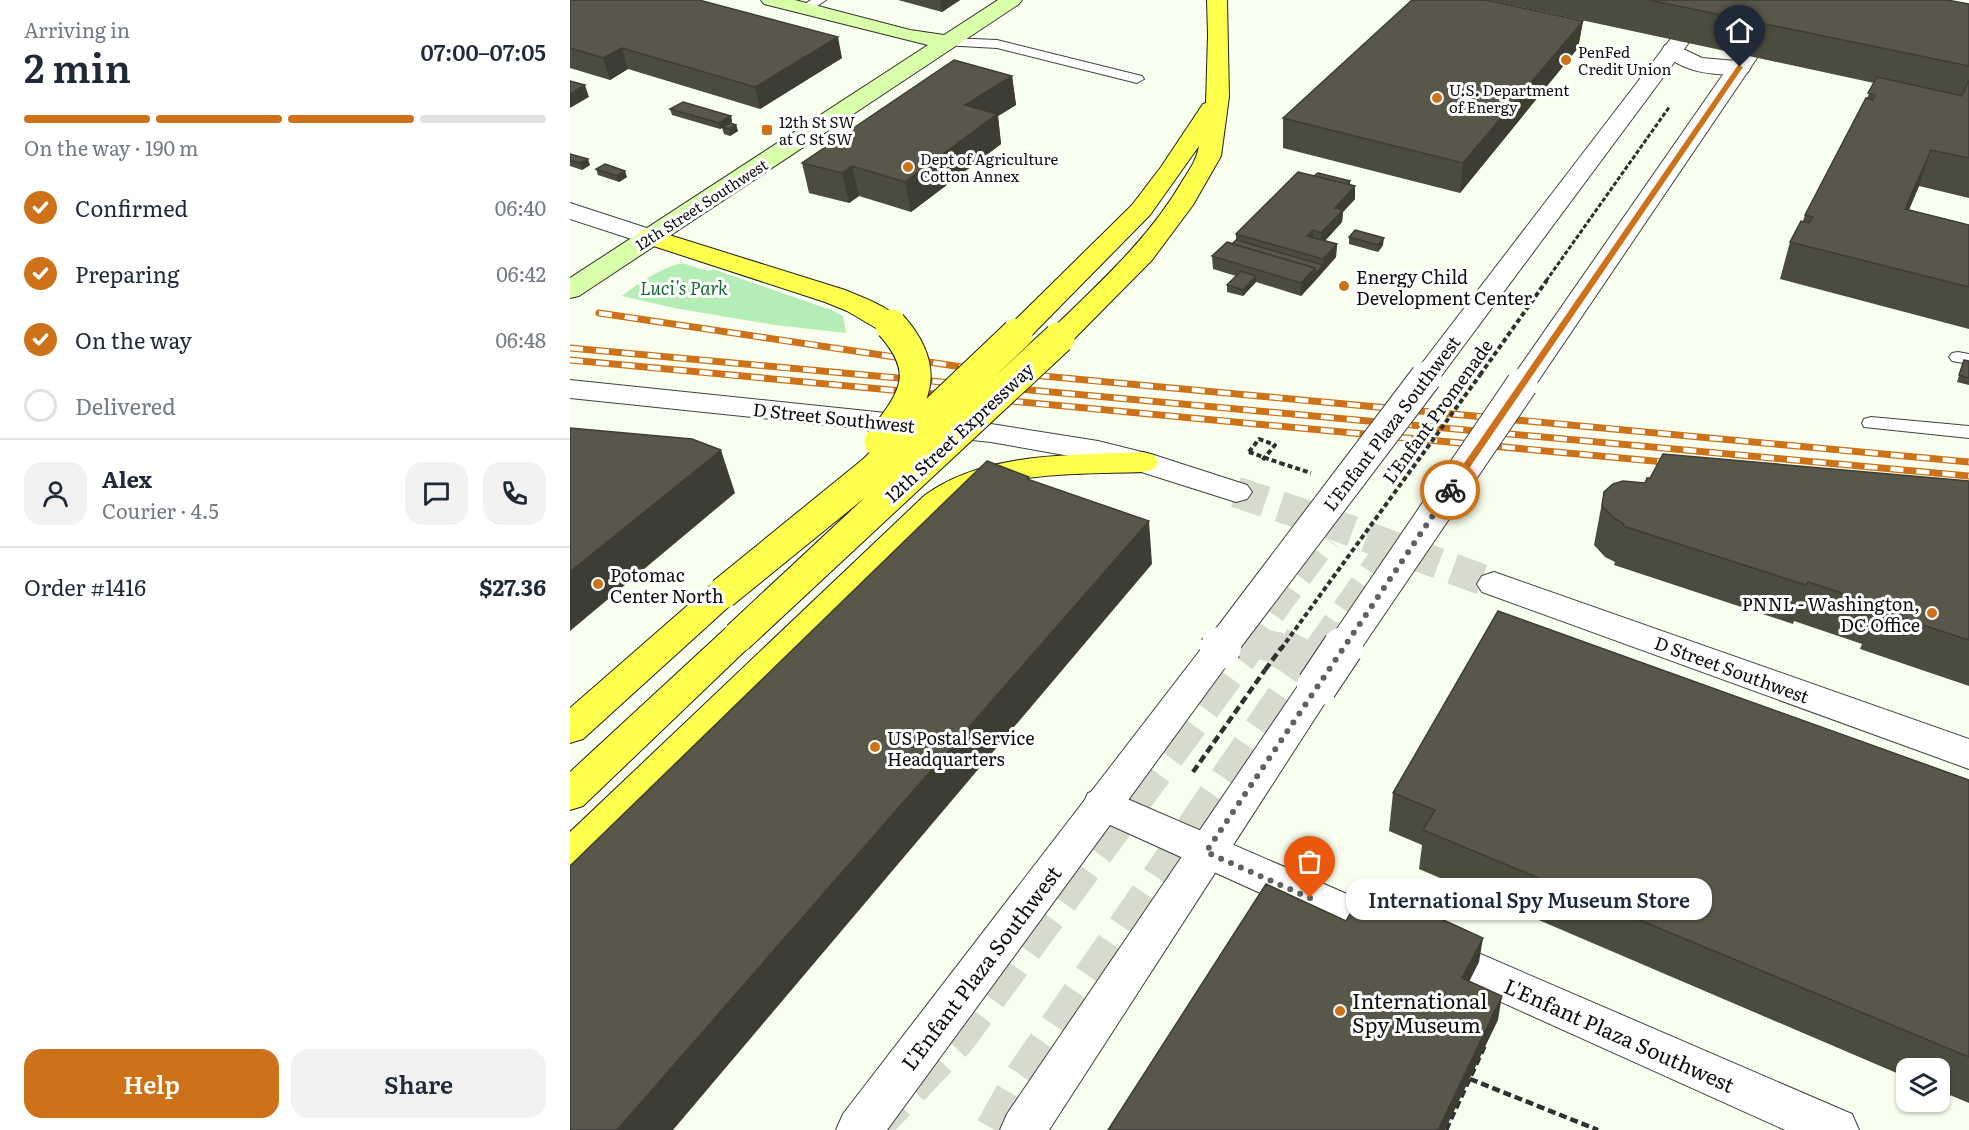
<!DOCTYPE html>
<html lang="en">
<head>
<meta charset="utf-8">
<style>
	body { margin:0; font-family:Literata,serif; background:#f2f2f3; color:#1f2937; height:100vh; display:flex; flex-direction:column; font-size:22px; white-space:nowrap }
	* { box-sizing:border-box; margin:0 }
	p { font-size:20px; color:#747a83 }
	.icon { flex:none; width:33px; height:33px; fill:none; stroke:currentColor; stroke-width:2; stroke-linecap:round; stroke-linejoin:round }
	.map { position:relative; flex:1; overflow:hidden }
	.drawer { display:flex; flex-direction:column; background:#fff; width:570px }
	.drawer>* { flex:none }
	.controls { position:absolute; left:1326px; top:1058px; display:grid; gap:12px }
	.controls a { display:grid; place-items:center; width:54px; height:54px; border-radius:12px; background:#fff; box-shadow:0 2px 4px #0004; font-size:30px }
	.pin { position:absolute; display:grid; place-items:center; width:51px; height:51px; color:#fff; margin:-62px -26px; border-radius:50% 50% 50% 0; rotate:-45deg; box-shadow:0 0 6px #0007 }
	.pin .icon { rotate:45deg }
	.courier { position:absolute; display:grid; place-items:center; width:60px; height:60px; margin:-30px; border:4px solid #cd7218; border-radius:50%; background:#fff; color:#222; box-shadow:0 2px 8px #0007 }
	.bubble { position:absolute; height:42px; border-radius:18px; background:#fff; box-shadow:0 2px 4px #0004; font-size:20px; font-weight:600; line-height:42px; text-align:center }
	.overview em { font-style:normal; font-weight:600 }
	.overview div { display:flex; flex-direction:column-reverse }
	.overview { display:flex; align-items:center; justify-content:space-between; height:102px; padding:0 24px }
	h1 { font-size:39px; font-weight:600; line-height:45px }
	.bar { display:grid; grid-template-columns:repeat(4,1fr); gap:9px 6px; align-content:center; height:72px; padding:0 24px }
	.bar i { height:8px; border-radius:4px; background:#e0e1e3 }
	.bar .on { background:#cd7218 }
	.bar p { grid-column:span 4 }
	.line { display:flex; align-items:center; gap:15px; padding:0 24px; border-top:2px solid #e0e1e3 }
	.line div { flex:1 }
	.round { display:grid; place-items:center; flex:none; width:63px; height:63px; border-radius:18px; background:#f2f2f3 }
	ol { padding:0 24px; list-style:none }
	li { display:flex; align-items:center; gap:18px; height:66px }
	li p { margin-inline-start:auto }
	li .icon { padding:6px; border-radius:50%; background:#cd7218; color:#fff; stroke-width:4 }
	li:last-child { color:#747a83 }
	li i { width:33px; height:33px; border:3px solid #e0e1e3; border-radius:50% }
	.action { display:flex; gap:12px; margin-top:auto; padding:12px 24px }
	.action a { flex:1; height:69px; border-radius:18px; background:#cd7218; color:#fff; font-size:24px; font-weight:600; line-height:69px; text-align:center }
	.action a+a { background:#f2f2f3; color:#1f2937 }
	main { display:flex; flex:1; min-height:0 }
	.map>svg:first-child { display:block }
	.green { fill:#b4eeb6 }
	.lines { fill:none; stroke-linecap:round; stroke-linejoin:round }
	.tertiary-tunnel-far1 { stroke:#d6dbcd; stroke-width:31; stroke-dasharray:31 15; stroke-linecap:butt }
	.tertiary-tunnel { stroke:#d6dbcd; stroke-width:40; stroke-dasharray:40 20; stroke-linecap:butt }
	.service-casing { stroke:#414141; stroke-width:2 }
	.minor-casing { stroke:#414141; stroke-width:2 }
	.tertiary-casing { stroke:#414141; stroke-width:2 }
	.secondary-casing { stroke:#303030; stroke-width:2 }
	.motorway-casing { stroke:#1f1f1f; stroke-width:2 }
	.path-far2 { stroke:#303030; stroke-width:3; stroke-dasharray:4.5 2; stroke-linecap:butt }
	.path-far1 { stroke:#303030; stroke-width:4; stroke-dasharray:5 3; stroke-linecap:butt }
	.path { stroke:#303030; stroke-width:4.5; stroke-dasharray:8 4; stroke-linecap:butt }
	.service { fill:#fff; fill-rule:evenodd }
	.minor { fill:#fff; fill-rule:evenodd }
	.tertiary { fill:#fff; fill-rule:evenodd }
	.secondary { fill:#daffaa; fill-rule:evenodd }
	.motorway { fill:#feff4d; fill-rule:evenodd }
	.rail-casing { stroke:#cd7218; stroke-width:7 }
	.rail { stroke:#fff; stroke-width:4.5; stroke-dasharray:13; stroke-linecap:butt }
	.tertiary-bridge-far1-casing { stroke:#414141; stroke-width:33; stroke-linecap:butt }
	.tertiary-bridge-casing { stroke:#414141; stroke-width:42; stroke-linecap:butt }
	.motorway-bridge-casing { stroke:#1f1f1f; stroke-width:33; stroke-linecap:butt }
	.path-bridge-far1 { stroke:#303030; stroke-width:4; stroke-dasharray:5 3; stroke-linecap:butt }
	.path-bridge { stroke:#303030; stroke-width:4.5; stroke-dasharray:8 4; stroke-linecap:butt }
	.tertiary-bridge-far1 { stroke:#fff; stroke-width:31 }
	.tertiary-bridge { stroke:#fff; stroke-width:40 }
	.motorway-bridge { stroke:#feff4d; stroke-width:31 }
	.wall { fill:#4c4b3f }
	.shaded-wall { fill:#3e3d33 }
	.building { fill:#585749; stroke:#3e3d33; stroke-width:1.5 }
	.route { fill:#cd7218 }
	.done { stroke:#60625d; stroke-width:6; stroke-dasharray:0 10.8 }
	.poi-dot { fill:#cd7218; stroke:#fff; stroke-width:2 }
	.labels { text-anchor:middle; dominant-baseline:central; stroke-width:6; stroke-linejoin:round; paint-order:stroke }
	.far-poi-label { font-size:15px; fill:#0e0e0e; stroke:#fff; text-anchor:start }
	.far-street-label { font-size:15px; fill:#0e0e0e; stroke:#fff }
	.poi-label { font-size:18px; fill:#0e0e0e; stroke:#fff; text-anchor:start }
	.park-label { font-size:18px; font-style:italic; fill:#176d35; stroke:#fff }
	.street-label { font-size:18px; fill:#0e0e0e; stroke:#fff }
	.near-street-label { font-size:21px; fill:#0e0e0e; stroke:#fff }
	.near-poi-label { font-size:21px; fill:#0e0e0e; stroke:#fff; text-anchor:start }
</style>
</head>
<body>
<main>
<section class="drawer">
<div class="overview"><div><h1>2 min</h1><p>Arriving in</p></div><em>07:00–07:05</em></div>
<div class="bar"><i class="on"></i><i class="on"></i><i class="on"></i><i></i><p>On the way · 190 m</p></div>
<ol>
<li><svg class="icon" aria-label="check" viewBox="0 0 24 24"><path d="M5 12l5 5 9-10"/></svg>Confirmed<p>06:40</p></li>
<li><svg class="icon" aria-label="check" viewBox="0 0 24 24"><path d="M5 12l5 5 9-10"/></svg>Preparing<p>06:42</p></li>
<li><svg class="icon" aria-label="check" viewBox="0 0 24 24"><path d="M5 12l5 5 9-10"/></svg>On the way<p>06:48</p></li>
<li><i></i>Delivered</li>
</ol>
<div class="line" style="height:108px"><a class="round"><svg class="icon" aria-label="person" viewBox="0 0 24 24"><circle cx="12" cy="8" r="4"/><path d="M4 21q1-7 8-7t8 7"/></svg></a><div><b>Alex</b><p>Courier · 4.5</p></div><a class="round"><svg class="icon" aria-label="chat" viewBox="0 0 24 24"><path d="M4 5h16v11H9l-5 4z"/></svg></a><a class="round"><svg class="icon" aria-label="phone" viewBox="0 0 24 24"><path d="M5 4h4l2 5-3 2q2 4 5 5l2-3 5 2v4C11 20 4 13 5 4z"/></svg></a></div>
<div class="line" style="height:78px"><div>Order #1416</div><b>$27.36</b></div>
<div class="action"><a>Help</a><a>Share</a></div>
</section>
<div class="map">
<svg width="1399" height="1130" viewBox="0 0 1399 1130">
	<rect width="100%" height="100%" fill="#f9ffef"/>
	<!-- green -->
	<path class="green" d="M112 263 138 271 143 269 261 310 273 316 276 333 205 325 104 308 52 296C71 282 88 269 112 263Z"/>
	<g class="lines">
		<!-- tertiary-tunnel-far1 -->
		<path class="tertiary-tunnel-far1" d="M666 492 765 525 924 584
			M680 641 712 649
			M673 649 755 537
			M750 649 822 547"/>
		<!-- tertiary-tunnel -->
		<path class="tertiary-tunnel" d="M708 647 740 663
			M298 1130 385 1039 674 647
			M425 1130 453 1080 751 647"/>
		<!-- service casing -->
		<g class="service-casing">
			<path id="service" d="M241 0H256L239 12H229L227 9Z
				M378 38 427 40 572 76 574 79 567 83 427 48 373 45 371 42Z
				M1388 352 1399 354V364L1382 361 1379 357 1382 353Z
				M1301 417 1399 426V438L1294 427 1292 423 1294 419Z"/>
		</g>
		<!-- minor casing -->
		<g class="minor-casing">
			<path id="minor" d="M1103 44 1132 58 1178 62 1181 67 1178 72C1152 78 1108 73 1092 50L1095 45Z
				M532 788 835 919 841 932 835 945 820 950 805 945 518 815 513 804 518 793Z
				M864 934 1282 1114 1289 1130H1215L849 965 843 952 849 939Z"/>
		</g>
		<!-- tertiary casing -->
		<g class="tertiary-casing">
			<path id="tertiary" d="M1109 35 1116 37 1120 41 866 383 856 386 846 383 842 377 846 371 1102 37Z
				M1178 49 1186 50 1189 55 962 390 952 393 942 390 938 384 942 378 1170 50Z
				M0 203 89 232 93 237 89 242 80 245 0 219Z
				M0 380 421 424 528 441 584 455 677 485 682 492 677 499 666 502 565 470 528 461 421 442 0 398Z
				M924 572 1399 739V769L912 592 907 584 912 576Z
				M650 636 662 640 667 649 662 658 317 1130H266L273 1114 638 640Z
				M747 673 760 677 765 686 760 695 479 1130H430L437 1114 734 677Z"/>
		</g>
		<!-- secondary casing -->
		<g class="secondary-casing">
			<path id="secondary" d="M191 0H225L340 30 374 35 428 0H452L449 4 9 296 0 298V278L358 45 194 4Z"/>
		</g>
		<!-- motorway casing -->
		<g class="motorway-casing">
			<path id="motorway" d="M637 0H657L659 97 651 156 623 205 582 260 499 344 489 346 479 344 475 338 479 332C528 284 579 239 613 180 620 169 627 159 629 146L580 215 457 340 447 342 437 340 433 334 437 328 562 205 591 167 633 104 636 103 638 35Z
				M80 229 275 290C294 298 323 308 335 325L331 331 321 333 311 331 277 311 255 302 71 242 67 237 71 232Z
				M573 452 584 455 588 462 584 469 573 472C522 474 457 471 409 491 391 498 375 512 360 525L14 869 0 873V832L355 495C416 451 501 456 573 452Z
				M153 581 165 585 170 593 165 601 13 739 0 743V708L141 585Z
				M168 624 180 628 185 637 180 646 13 806 0 810V772L156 628Z"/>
		</g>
		<!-- path-far2 -->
		<path class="path-far2" d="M976 281 1100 106"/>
		<!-- path-far1 -->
		<path class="path-far1" d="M910 375 977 280
			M679 452 689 439 705 445 691 462
			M710 463 741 473"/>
		<!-- path -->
		<path class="path" d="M623 772 695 670
			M900 1079 1028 1130
			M876 1130 916 1043"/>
		<!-- service -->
		<use href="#service" class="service"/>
		<!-- minor -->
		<use href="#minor" class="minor"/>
		<!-- tertiary -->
		<use href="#tertiary" class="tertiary"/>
		<!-- secondary -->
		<use href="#secondary" class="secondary"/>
		<!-- motorway -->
		<use href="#motorway" class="motorway"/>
		<!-- rail casing -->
		<g class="rail-casing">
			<path id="rail" d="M29 313 419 371 1399 462
				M0 348 1399 476
				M0 360 1105 463"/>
		</g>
		<!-- rail -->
		<use href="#rail" class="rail"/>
		<!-- tertiary-bridge-far1 casing -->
		<g class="tertiary-bridge-far1-casing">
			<path id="tertiary-bridge-far1" d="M650 649 856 377
				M772 649 952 384"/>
		</g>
		<!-- tertiary-bridge casing -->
		<g class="tertiary-bridge-casing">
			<path id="tertiary-bridge" d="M650 649 651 647
				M747 686 773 647"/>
		</g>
		<!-- motorway-bridge casing -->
		<g class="motorway-bridge-casing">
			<path id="motorway-bridge" d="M310 442C346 399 362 371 321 325
				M153 593 303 471 447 334
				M168 637 489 338"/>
		</g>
		<!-- path-bridge-far1 -->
		<path class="path-bridge-far1" d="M679 452 710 463
			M711 649 910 375"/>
		<!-- path-bridge -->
		<path class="path-bridge" d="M695 670 712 647"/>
		<!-- tertiary-bridge-far1 -->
		<use href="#tertiary-bridge-far1" class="tertiary-bridge-far1"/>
		<!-- tertiary-bridge -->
		<use href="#tertiary-bridge" class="tertiary-bridge"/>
		<!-- motorway-bridge -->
		<use href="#motorway-bridge" class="motorway-bridge"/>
	</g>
	<!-- wall -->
	<path class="wall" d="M0 0 272 58 190 109 58 69 40 80 0 68Z
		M328 0H390L372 12Z
		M918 0H1377L1399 4V198L1349 186 1339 210 1399 225V329L1210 279 1220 242 1233 221 1235 215 1297 98 1304 83Z
		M1013 21 1008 48 890 193 713 148V118Z
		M442 76 446 105 428 116 431 144 341 212 289 196 279 203 239 193 232 163Z
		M100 109 161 116 162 122 161 123 166 125 168 131 160 136 154 134 152 128 150 129 102 115Z
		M0 154 20 165 12 170 0 166Z
		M26 169 57 177 49 182 28 175Z
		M744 176 780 181V185L785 199 773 212 772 222 755 241 767 244 766 257 731 296 686 282 673 296 657 292V285L666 276 643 269 642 256 662 244 666 240V234Z
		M779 237 813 245 808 252 779 244Z
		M1394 360 1399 361V385L1387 382Z
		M1399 481V686L1290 649 1292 644 1224 621 1223 624 1044 565 1045 562 1035 557 1024 545 1034 492 1075 483Z
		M1399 780V1103L1370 1091V1068H1336V1077L849 869 852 845 819 831 823 793Z"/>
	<!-- shaded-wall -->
	<path class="shaded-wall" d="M370 0H390L372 12Z
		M1013 21 1008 48 890 193 893 163Z
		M268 37 272 58 190 109 185 87Z
		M52 48 58 69 40 80 33 58Z
		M442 76 446 105 428 116 431 144 341 212 335 182 395 105Z
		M15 85 19 97 0 108V94Z
		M161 116 162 122 150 129 149 123Z
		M166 125 168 131 160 136 159 129Z
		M1361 150 1349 186 1323 246 1335 209Z
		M18 159 20 165 12 170 10 163Z
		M282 166 289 196 279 203 272 173Z
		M55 171 57 177 49 182 47 176Z
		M785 186V199L773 212 772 222 751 245V233L765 208Z
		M743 230V243L737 236Z
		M814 238 813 245 808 252V245Z
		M767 244 766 257 745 281V274L753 265V259Z
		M745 268V281L731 296V283Z
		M686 276V282L673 296V290Z
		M151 450 165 493 0 631V572Z
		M579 521 582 564 103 1130H47Z
		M913 938 909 962 889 1002 892 978Z
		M932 996 928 1020 875 1130H868Z"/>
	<!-- building -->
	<path class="building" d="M0 0H129L268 37 185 87 52 48 33 58 0 48Z
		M842 0H916L1013 21 893 163 713 118Z
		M1079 0H1377L1399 4V66Z
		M384 60 442 76 395 105 427 114 335 182 282 166 272 173 232 163Z
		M1307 77 1392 96 1399 80V158L1361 150 1335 209 1399 225V287L1220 242 1231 221 1239 223 1243 217 1235 215 1296 98 1303 100 1305 95 1298 93Z
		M0 81 15 85 0 94Z
		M113 102 161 116 149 123 100 109Z
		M160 123 166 125 159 129 152 127Z
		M0 154 18 159 10 163 0 160Z
		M35 164 55 171 47 176 26 169Z
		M728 172 785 186 765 208 773 210 751 233 743 230 737 236 767 244 753 259 666 234Z
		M748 173 780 181 777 184 744 176Z
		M785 230 814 238 808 245 779 237Z
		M666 240 753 265 745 274V268L662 244Z
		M657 242 745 268 731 283 642 256Z
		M671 271 686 276 673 290 657 285Z
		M1394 360 1399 361V378L1389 375Z
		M0 428 122 439 151 450 0 572Z
		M1093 454 1399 481V640L1306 610 1308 605 1238 582 1236 585 1053 526 1054 524 1044 518 1032 506 1034 492 1043 484 1053 481 1075 483 1077 478H1080Z
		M417 461 459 477 457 479 579 521 47 1130H0V866Z
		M928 611 1399 780V1057L853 830 865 810 823 793Z
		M696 884 776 921 797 885 913 938 892 978 932 996 868 1130H538Z"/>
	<!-- route -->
	<path class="route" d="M1168 65 1173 67 883 492H877V488Z"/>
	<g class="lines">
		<!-- done -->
		<path class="done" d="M740 898 636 852 880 490"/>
	</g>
	<!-- markers -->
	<g class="poi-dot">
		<circle cx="996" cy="60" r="6"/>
		<circle cx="867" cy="98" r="6"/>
		<rect x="191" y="124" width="12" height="12" rx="3"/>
		<circle cx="338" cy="167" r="6"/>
		<circle cx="774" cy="286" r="6"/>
		<circle cx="28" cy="584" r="6"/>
		<circle cx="1362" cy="613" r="6"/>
		<circle cx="305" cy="747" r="6"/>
		<circle cx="770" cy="1011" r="6"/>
	</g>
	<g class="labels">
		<!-- far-poi labels -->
		<g class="far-poi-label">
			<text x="1008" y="51">PenFed<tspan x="1008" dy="17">Credit Union</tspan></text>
			<text x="879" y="89">U.S. Department<tspan x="879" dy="17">of Energy</tspan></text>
			<text x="209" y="121">12th St SW<tspan x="209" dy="17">at C St SW</tspan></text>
			<text x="350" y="158">Dept of Agriculture<tspan x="350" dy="17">Cotton Annex</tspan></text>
		</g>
		<!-- far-street labels -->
		<g class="far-street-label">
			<text transform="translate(131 204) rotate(-33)">12th Street Southwest</text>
		</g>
		<!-- poi labels -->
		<g class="poi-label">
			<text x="786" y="276">Energy Child<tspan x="786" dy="21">Development Center</tspan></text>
			<text x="40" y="574">Potomac<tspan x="40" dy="21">Center North</tspan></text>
			<text x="1350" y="603" text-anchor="end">PNNL - Washington,<tspan x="1350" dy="21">DC Office</tspan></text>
			<text x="317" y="737">US Postal Service<tspan x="317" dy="21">Headquarters</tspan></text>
		</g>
		<!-- park labels -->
		<g class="park-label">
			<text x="114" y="287">Luci's Park</text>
		</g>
		<!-- street labels -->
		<g class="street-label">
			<text transform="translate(867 411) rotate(-54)">L'Enfant Promenade</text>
			<text transform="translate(264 417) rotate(6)">D Street Southwest</text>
			<text transform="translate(821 423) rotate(-53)">L'Enfant Plaza Southwest</text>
			<text transform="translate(389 432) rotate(-43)">12th Street Expressway</text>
			<text transform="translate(1162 669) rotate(20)">D Street Southwest</text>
		</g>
		<!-- near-street labels -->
		<g class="near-street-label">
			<text transform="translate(410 967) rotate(-53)">L'Enfant Plaza Southwest</text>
			<text transform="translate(1050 1034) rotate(24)">L'Enfant Plaza Southwest</text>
		</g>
		<!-- near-poi labels -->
		<g class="near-poi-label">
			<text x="782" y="999">International<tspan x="782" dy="24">Spy Museum</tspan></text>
		</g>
	</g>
</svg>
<div class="controls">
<a><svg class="icon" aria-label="layers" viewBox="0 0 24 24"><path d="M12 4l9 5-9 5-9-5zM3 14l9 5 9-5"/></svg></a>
</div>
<div class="pin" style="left:740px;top:898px;background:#ea580c"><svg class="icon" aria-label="bag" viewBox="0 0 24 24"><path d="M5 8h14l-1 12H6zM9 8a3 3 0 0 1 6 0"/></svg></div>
<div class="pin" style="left:1170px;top:67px;background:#1f2937"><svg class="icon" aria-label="home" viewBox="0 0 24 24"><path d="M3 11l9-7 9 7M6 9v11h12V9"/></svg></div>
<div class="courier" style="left:880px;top:490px"><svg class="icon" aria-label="bike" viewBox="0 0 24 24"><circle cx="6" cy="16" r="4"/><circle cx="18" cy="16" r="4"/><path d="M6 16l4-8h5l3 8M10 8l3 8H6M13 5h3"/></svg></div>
<div class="bubble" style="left:776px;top:878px;width:366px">International Spy Museum Store</div>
</div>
</main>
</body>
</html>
